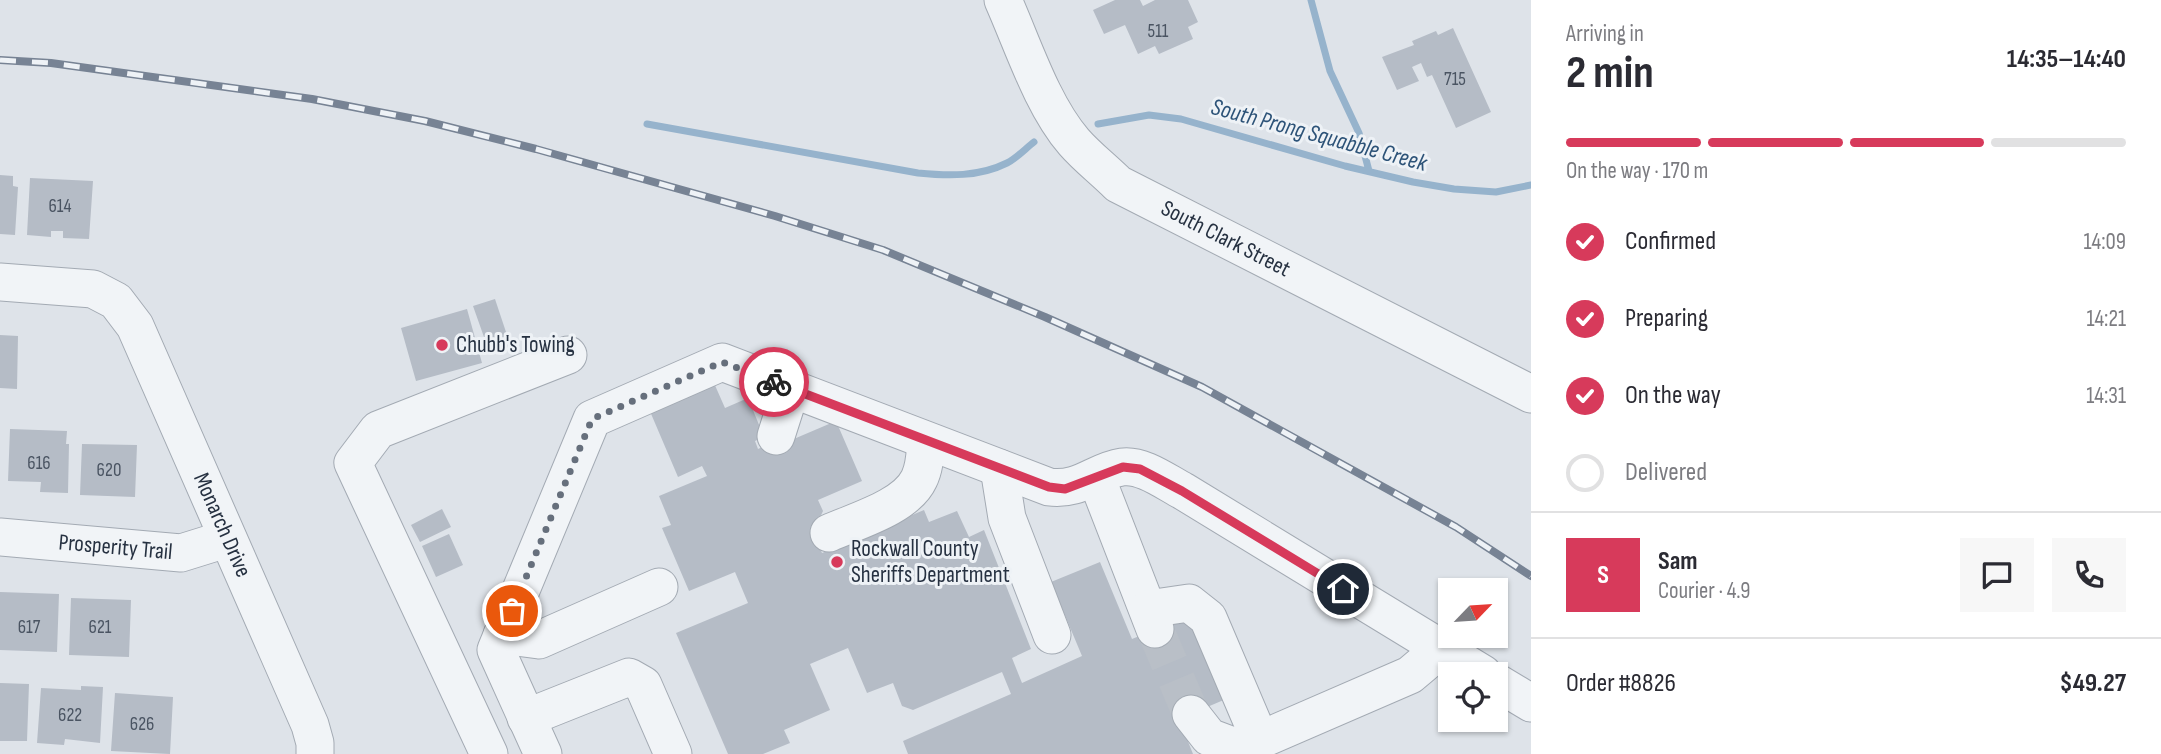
<!DOCTYPE html>
<html lang="en">
<head>
<meta charset="utf-8">
<style>
	body { margin:0; font-family:"Sofia Sans Condensed",sans-serif; background:#f7f7f7; color:#2b2b33; height:100vh; display:flex; flex-direction:column; font-size:26px; white-space:nowrap }
	* { box-sizing:border-box; margin:0 }
	p { font-size:23px; color:#7c7c81 }
	.icon { flex:none; width:38px; height:38px; fill:none; stroke:currentColor; stroke-width:2; stroke-linecap:round; stroke-linejoin:round }
	.map { position:relative; flex:1; overflow:hidden }
	.panel { display:flex; flex-direction:column; background:#fff; width:630px }
	.panel>* { flex:none }
	.needle { width:46px; rotate:65deg }
	.fabs { position:absolute; left:1438px; top:578px; display:grid; gap:14px }
	.fabs a { display:grid; place-items:center; width:70px; height:70px; border-radius:0px; background:#fff; box-shadow:0 2px 5px #0004; font-size:35px }
	.pin { position:absolute; display:grid; place-items:center; width:60px; height:60px; color:#fff; margin:-30px; border:4px solid #fff; border-radius:50%; box-shadow:0 2px 7px #0007 }
	.courier { position:absolute; display:grid; place-items:center; width:70px; height:70px; margin:-35px; border:5px solid #d73a5b; border-radius:50%; background:#fff; color:#222; box-shadow:0 2px 9px #0007 }
	.head em { font-style:normal; font-weight:700 }
	.head div { display:flex; flex-direction:column-reverse }
	.head { display:flex; align-items:center; justify-content:space-between; height:119px; padding:0 35px }
	h1 { font-size:46px; font-weight:700; line-height:52px }
	.bar { display:grid; grid-template-columns:repeat(4,1fr); gap:10px 7px; align-content:center; height:84px; padding:0 35px }
	.bar i { height:9px; border-radius:5px; background:#e1e1e2 }
	.bar .selected { background:#d73a5b }
	.bar p { grid-column:span 4 }
	.line { display:flex; align-items:center; gap:18px; padding:0 35px; border-top:2px solid #e1e1e2 }
	.line div { flex:1 }
	.round { display:grid; place-items:center; flex:none; width:74px; height:74px; border-radius:0px; background:#f7f7f7 }
	ol { padding:0 35px; list-style:none }
	li { display:flex; align-items:center; gap:21px; height:77px }
	li p { margin-inline-start:auto }
	li .icon { padding:7px; border-radius:50%; background:#d73a5b; color:#fff; stroke-width:4 }
	li:last-child { color:#7c7c81 }
	li i { width:38px; height:38px; border:4px solid #e1e1e2; border-radius:50% }
	main { display:flex; flex:1; min-height:0 }
	.map>svg:first-child { display:block }
	.lines { fill:none; stroke-linecap:round; stroke-linejoin:round }
	.stream { stroke:#96b3cc; stroke-width:7 }
	.building { fill:#b5bcc6 }
	.minor-tunnel { stroke:#b9bfc7; stroke-width:37; stroke-dasharray:37 18; stroke-linecap:butt }
	.minor-casing { stroke:#a3aab3; stroke-width:39 }
	.minor { stroke:#f1f4f7; stroke-width:37 }
	.rail-casing { stroke:#778394; stroke-width:8 }
	.rail { stroke:#eef2f6; stroke-width:5; stroke-dasharray:16; stroke-linecap:butt }
	.done { stroke:#666f7c; stroke-width:7; stroke-dasharray:0 12.6 }
	.route { stroke:#d73a5b; stroke-width:9 }
	.poi-dot { fill:#d73a5b; stroke:#eef2f6; stroke-width:2.5 }
	.labels { text-anchor:middle; dominant-baseline:central; stroke-width:6; stroke-linejoin:round; paint-order:stroke }
	.number-label { font-size:19px; fill:#4a5462 }
	.street-label { font-size:23px; fill:#263141; stroke:#eef2f6 }
	.poi-label { font-size:23px; fill:#263141; stroke:#eef2f6; text-anchor:start }
	.water-label { font-size:24px; font-style:italic; fill:#2d5378; stroke:#eef2f6 }
</style>
</head>
<body>
<main>
<div class="map">
<svg width="1531" height="754" viewBox="0 0 1531 754">
	<rect width="100%" height="100%" fill="#dee3e9"/>
	<g class="lines">
		<!-- stream -->
		<path class="stream" d="M1311 0 1330 71 1359 133 1369 171
			M647 124 918 173C948 176 979 177 1007 163 1017 158 1026 148 1034 142
			M1098 124 1149 115 1181 119 1345 166 1413 182 1454 189 1496 192 1531 185"/>
	</g>
	<!-- building -->
	<path class="building" d="M1115 0H1140L1143 6 1155 0H1188L1198 22 1188 27 1193 39 1159 54 1155 46 1138 54 1125 25 1104 34 1093 10Z
		M1453 28 1491 112 1456 128 1432 75 1427 77 1421 63 1412 67 1419 81 1397 90 1382 57 1414 45 1412 41 1436 31 1438 35Z
		M0 175 13 176V186L18 187 15 235 0 234Z
		M30 178 93 181 89 239 63 238V231H51V237L27 235Z
		M495 299 511 347 490 354 473 306Z
		M467 309 482 363 416 381 401 328Z
		M0 335 18 336 17 389 0 388Z
		M710 374 725 408 748 398 764 437 755 441 758 449 773 442 775 447 836 421 862 481 818 500 823 511 816 526 811 528 822 553 924 510 929 522 957 511 969 537 984 530 1031 649 1012 658 1022 683 1082 656 1051 582 1100 562 1132 639 1191 615 1226 699 1179 719 1193 754H908L903 741 1011 694 1002 672 913 710 902 706 893 683 867 693 848 648 810 664 830 710 784 730 790 743 763 754H728L676 633 748 603 735 572 689 591 662 528 671 525 659 496 707 476 702 466 678 477 646 402Z
		M10 429 67 431 66 444H69L68 493 40 492 41 482 8 481Z
		M82 444 137 445 135 497 80 495Z
		M442 509 451 527 420 542 411 525Z
		M449 534 463 565 436 577 422 546Z
		M0 592 59 594 57 652 0 650Z
		M71 598 131 600 129 657 69 655Z
		M0 683 29 684 27 741H0Z
		M81 686 103 687 100 743 65 739 64 745 37 743 41 688 81 690Z
		M115 693 173 697 170 754 111 751Z"/>
	<g class="lines">
		<!-- minor-tunnel -->
		<path class="minor-tunnel" d="M1155 629 1191 714"/>
		<!-- minor casing -->
		<g class="minor-casing">
			<g id="minor">
				<path id="s1" d="M1003 0C1023 45 1042 105 1074 142 1087 157 1104 170 1118 184L1531 394"/>
				<path id="s2" d="M0 282 93 289 116 301 135 326 310 725 315 743V754"/>
				<path d="M776 436 791 389"/>
				<path d="M999 468 1007 518 1052 635"/>
				<path d="M1096 477 1155 629"/>
				<path d="M829 533C856 521 906 507 919 479 925 467 925 454 926 441"/>
				<path id="s3" d="M0 537 181 553 226 539"/>
				<path d="M1148 609 1189 603 1208 618 1260 740"/>
				<path d="M502 635 539 640 659 587"/>
				<path d="M1496 682 1531 703"/>
				<path d="M1191 714 1209 737 1233 746 1260 740 1410 675 1429 659 1436 645"/>
				<path d="M526 718 629 677 643 685 673 754"/>
				<path d="M489 754 353 463 378 430 568 355"/>
				<path d="M543 754 496 650 592 419 722 362 1049 487C1081 491 1095 471 1122 467 1142 464 1166 482 1183 491L1483 674"/>
			</g>
		</g>
		<!-- minor -->
		<use href="#minor" class="minor"/>
		<!-- rail casing -->
		<g class="rail-casing">
			<path id="rail" d="M0 60 51 63 312 99 425 121 536 149 775 216 883 250 1045 317 1202 387 1456 527 1531 576"/>
		</g>
		<!-- rail -->
		<use href="#rail" class="rail"/>
	</g>
	<g class="lines">
		<!-- done -->
		<path class="done" d="M512 611 592 419 722 362 774 382"/>
		<!-- route -->
		<path class="route" d="M774 382 1049 487 1065 489 1123 467 1140 469 1182 491 1343 589"/>
	</g>
	<!-- markers -->
	<g class="poi-dot">
		<circle cx="442" cy="345" r="7"/>
		<circle cx="837" cy="562" r="7"/>
	</g>
	<g class="labels">
		<!-- number labels -->
		<g class="number-label">
			<text x="1158" y="31">511</text>
			<text x="1455" y="79">715</text>
			<text x="60" y="206">614</text>
			<text x="39" y="463">616</text>
			<text x="109" y="470">620</text>
			<text x="29" y="627">617</text>
			<text x="100" y="627">621</text>
			<text x="70" y="715">622</text>
			<text x="142" y="724">626</text>
		</g>
		<!-- street labels -->
		<g class="street-label">
			<text stroke="none"><textPath href="#s1" startOffset="341">South Clark Street</textPath></text>
			<text stroke="none"><textPath href="#s2" startOffset="368">Monarch Drive</textPath></text>
			<text stroke="none"><textPath href="#s3" startOffset="116">Prosperity Trail</textPath></text>
		</g>
		<!-- poi labels -->
		<g class="poi-label">
			<text x="456" y="345">Chubb's Towing</text>
			<text x="851" y="549">Rockwall County<tspan x="851" dy="26">Sheriffs Department</tspan></text>
		</g>
		<!-- water labels -->
		<g class="water-label">
			<text transform="translate(1319 135) rotate(15)">South Prong Squabble Creek</text>
		</g>
	</g>
</svg>
<div class="fabs">
<a><svg class="needle" viewBox="-14 -14 28 28"><path d="M0-13l5 13h-10z" fill="#e53935"/><path d="M0 13l5-13h-10z" fill="#7c7c81"/></svg></a>
<a><svg class="icon" aria-label="locate" viewBox="0 0 24 24"><circle cx="12" cy="12" r="6"/><path d="M12 2v4M12 18v4M2 12h4M18 12h4"/></svg></a>
</div>
<div class="pin" style="left:512px;top:611px;background:#ea580c"><svg class="icon" aria-label="bag" viewBox="0 0 24 24"><path d="M5 8h14l-1 12H6zM9 8a3 3 0 0 1 6 0"/></svg></div>
<div class="pin" style="left:1343px;top:589px;background:#1f2937"><svg class="icon" aria-label="home" viewBox="0 0 24 24"><path d="M3 11l9-7 9 7M6 9v11h12V9"/></svg></div>
<div class="courier" style="left:774px;top:382px"><svg class="icon" aria-label="bike" viewBox="0 0 24 24"><circle cx="6" cy="16" r="4"/><circle cx="18" cy="16" r="4"/><path d="M6 16l4-8h5l3 8M10 8l3 8H6M13 5h3"/></svg></div>
</div>
<section class="panel">
<div class="head"><div><h1>2 min</h1><p>Arriving in</p></div><em>14:35–14:40</em></div>
<div class="bar"><i class="selected"></i><i class="selected"></i><i class="selected"></i><i></i><p>On the way · 170 m</p></div>
<ol>
<li><svg class="icon" aria-label="check" viewBox="0 0 24 24"><path d="M5 12l5 5 9-10"/></svg>Confirmed<p>14:09</p></li>
<li><svg class="icon" aria-label="check" viewBox="0 0 24 24"><path d="M5 12l5 5 9-10"/></svg>Preparing<p>14:21</p></li>
<li><svg class="icon" aria-label="check" viewBox="0 0 24 24"><path d="M5 12l5 5 9-10"/></svg>On the way<p>14:31</p></li>
<li><i></i>Delivered</li>
</ol>
<div class="line" style="height:126px"><b class="round" style="background:#d73a5b;color:#fff">S</b><div><b>Sam</b><p>Courier · 4.9</p></div><a class="round"><svg class="icon" aria-label="chat" viewBox="0 0 24 24"><path d="M4 5h16v11H9l-5 4z"/></svg></a><a class="round"><svg class="icon" aria-label="phone" viewBox="0 0 24 24"><path d="M5 4h4l2 5-3 2q2 4 5 5l2-3 5 2v4C11 20 4 13 5 4z"/></svg></a></div>
<div class="line" style="height:91px"><div>Order #8826</div><b>$49.27</b></div>
</section>
</main>
</body>
</html>
